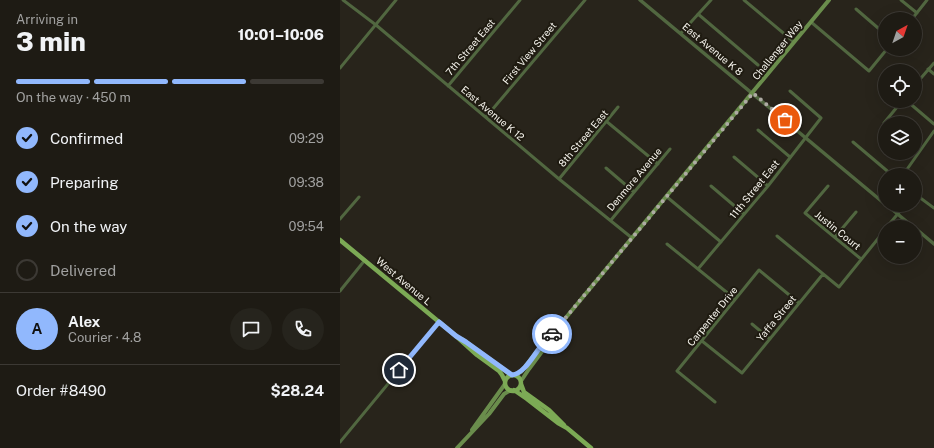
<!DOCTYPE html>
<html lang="en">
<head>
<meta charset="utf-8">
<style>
	body { margin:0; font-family:"Public Sans",sans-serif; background:#26241d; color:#f1f3f6; height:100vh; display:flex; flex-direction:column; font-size:15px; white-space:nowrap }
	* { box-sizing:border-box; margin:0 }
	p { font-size:13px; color:#a1a1a0 }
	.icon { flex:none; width:22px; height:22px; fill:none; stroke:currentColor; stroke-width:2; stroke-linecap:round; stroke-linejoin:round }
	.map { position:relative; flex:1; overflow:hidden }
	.drawer { display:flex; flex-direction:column; background:#1e1b14; width:340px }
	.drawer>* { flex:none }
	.needle { width:26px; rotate:40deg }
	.tools { position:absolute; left:538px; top:12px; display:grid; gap:8px }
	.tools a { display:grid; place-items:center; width:44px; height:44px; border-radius:50%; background:#1e1b14; box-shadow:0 4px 16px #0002,0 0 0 1px #3c3934; font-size:20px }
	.pin { position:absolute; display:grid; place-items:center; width:34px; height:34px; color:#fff; margin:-17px; border:2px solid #fff; border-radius:50%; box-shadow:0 1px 4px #0007 }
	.courier { position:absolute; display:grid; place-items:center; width:40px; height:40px; margin:-20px; border:3px solid #91b8fd; border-radius:50%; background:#fff; color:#222; box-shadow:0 1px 5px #0007 }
	.summary em { font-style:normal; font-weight:800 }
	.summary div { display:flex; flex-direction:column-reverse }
	.summary { display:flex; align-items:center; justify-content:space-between; height:68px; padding:0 16px }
	h1 { font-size:26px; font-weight:800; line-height:30px }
	.bar { display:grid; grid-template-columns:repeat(4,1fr); gap:6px 4px; align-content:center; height:48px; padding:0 16px }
	.bar i { height:5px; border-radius:3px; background:#3c3934 }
	.bar .active { background:#91b8fd }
	.bar p { grid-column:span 4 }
	.line { display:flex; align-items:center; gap:10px; padding:0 16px; border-top:1px solid #3c3934 }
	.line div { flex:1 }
	.round { display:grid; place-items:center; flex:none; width:42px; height:42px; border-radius:21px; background:#26241d }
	ol { padding:0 16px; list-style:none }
	li { display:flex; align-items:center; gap:12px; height:44px }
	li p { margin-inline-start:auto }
	li .icon { padding:4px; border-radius:50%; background:#91b8fd; color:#111; stroke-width:4 }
	li:last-child { color:#a1a1a0 }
	li i { width:22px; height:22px; border:2px solid #3c3934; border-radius:50% }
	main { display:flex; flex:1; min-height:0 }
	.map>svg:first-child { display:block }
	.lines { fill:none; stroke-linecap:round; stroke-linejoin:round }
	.minor { stroke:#516740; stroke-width:3 }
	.tertiary { stroke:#516740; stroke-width:3.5 }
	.secondary { stroke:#6a8d4c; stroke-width:4 }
	.primary { stroke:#7caa55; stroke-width:4.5 }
	.done { stroke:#aeaba4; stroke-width:4; stroke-dasharray:0 7.2 }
	.route { stroke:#91b8fd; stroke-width:5 }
	.labels { text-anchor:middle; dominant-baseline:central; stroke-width:4; stroke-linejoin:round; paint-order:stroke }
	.street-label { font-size:10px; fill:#f6f4ed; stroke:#1f1b11 }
</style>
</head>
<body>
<main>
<section class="drawer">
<div class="summary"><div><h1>3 min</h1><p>Arriving in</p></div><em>10:01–10:06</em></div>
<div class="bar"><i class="active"></i><i class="active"></i><i class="active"></i><i></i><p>On the way · 450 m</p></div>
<ol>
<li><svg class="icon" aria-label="check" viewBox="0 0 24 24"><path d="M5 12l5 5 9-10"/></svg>Confirmed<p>09:29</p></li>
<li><svg class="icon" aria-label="check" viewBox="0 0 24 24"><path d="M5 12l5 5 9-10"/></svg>Preparing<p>09:38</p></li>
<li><svg class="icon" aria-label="check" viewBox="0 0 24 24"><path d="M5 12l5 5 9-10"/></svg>On the way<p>09:54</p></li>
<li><i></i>Delivered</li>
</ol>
<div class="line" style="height:72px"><b class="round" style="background:#91b8fd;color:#111">A</b><div><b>Alex</b><p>Courier · 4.8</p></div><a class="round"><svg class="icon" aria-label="chat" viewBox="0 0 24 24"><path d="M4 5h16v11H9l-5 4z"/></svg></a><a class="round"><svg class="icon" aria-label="phone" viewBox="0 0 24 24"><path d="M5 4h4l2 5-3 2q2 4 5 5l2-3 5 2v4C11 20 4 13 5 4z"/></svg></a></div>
<div class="line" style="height:52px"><div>Order #8490</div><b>$28.24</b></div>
</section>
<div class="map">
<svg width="594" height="448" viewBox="0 0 594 448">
	<rect width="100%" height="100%" fill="#28241b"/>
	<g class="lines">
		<!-- minor -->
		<path class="minor" d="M3 0 36 25 219 179 292 238
			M404 0 454 42
			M561 0 577 13
			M516 9 545 34
			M358 14 418 65
			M572 19 587 0
			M471 22 529 71 547 49
			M341 33 371 0
			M0 68 56 0
			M588 69 594 74
			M575 85 594 63
			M108 86 180 0
			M567 101 594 124
			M146 117 245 0
			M266 121 318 164
			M544 123 562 101
			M418 130 450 157
			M513 142 552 175
			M394 157 428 186
			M266 168 294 192
			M563 175 594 131
			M219 179 278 107
			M371 186 404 214
			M488 186 465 213 521 259
			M575 194 594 208
			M327 197 381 242
			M0 219 19 197
			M271 220 330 149
			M547 227 565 205
			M437 236 499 287 545 230
			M495 237 516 212
			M327 244 395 299
			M358 269 428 186 481 118 450 91
			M0 291 25 260
			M412 324 430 339
			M362 341 402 373 483 274
			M375 402 337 371 419 270 459 303
			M0 442 99 322"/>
		<!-- tertiary -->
		<path class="tertiary" d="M300 0 545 204
			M547 205 573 227
			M575 228 594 244"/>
		<!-- secondary -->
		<path class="secondary" d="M174 375 181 372 184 368 206 340 214 332 489 0
			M181 381 189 369 212 338 214 333
			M132 430 165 384
			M117 448 149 414 164 394 171 390"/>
		<!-- primary -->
		<path class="primary" d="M0 240 116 336 137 355 159 371 162 375 165 381
			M123 340 171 375
			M165 383a8 8 0 1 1 16 0a8 8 0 1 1-16 0Z
			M181 384 184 392 209 410 224 425
			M174 390 187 399 218 423 227 428 251 448"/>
	</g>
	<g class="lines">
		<!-- done -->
		<path class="done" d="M212 334 413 93 445 120"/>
		<!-- route -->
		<path class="route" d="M59 370 99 322 116 336 126 342 172 375C188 373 198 344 212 334"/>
	</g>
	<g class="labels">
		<!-- street labels -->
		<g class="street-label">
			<text transform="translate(130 47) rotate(-50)">7th Street East</text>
			<text transform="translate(373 49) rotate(40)">East Avenue K 8</text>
			<text transform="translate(437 50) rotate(-51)">Challenger Way</text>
			<text transform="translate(189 53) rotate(-50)">First View Street</text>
			<text transform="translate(153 113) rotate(40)">East Avenue K 12</text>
			<text transform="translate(243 138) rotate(-50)">8th Street East</text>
			<text transform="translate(294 179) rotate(-50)">Denmore Avenue</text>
			<text transform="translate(414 189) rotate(-51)">11th Street East</text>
			<text transform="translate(498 230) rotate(39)">Justin Court</text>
			<text transform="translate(64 281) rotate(40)">West Avenue L</text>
			<text transform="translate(372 316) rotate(-51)">Carpenter Drive</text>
			<text transform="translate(436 318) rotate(-51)">Yaffa Street</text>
		</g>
	</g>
</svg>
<div class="tools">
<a><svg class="needle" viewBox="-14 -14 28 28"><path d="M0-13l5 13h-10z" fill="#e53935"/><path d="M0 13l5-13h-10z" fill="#a1a1a0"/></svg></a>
<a><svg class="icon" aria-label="locate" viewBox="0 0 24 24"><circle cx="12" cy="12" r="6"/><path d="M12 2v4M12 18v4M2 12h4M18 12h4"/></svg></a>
<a><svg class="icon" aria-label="layers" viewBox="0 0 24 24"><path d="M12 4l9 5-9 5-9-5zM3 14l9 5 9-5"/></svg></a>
<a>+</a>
<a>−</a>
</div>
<div class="pin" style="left:445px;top:120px;background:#ea580c"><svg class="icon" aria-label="bag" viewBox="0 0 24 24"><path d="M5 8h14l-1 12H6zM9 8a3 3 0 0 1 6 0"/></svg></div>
<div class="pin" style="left:59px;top:370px;background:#1f2937"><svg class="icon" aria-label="home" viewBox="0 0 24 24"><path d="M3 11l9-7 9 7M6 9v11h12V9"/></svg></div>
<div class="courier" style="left:212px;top:334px"><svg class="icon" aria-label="car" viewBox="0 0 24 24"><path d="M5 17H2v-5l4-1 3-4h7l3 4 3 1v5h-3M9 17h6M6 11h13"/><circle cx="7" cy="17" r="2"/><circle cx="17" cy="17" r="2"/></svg></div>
</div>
</main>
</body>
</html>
